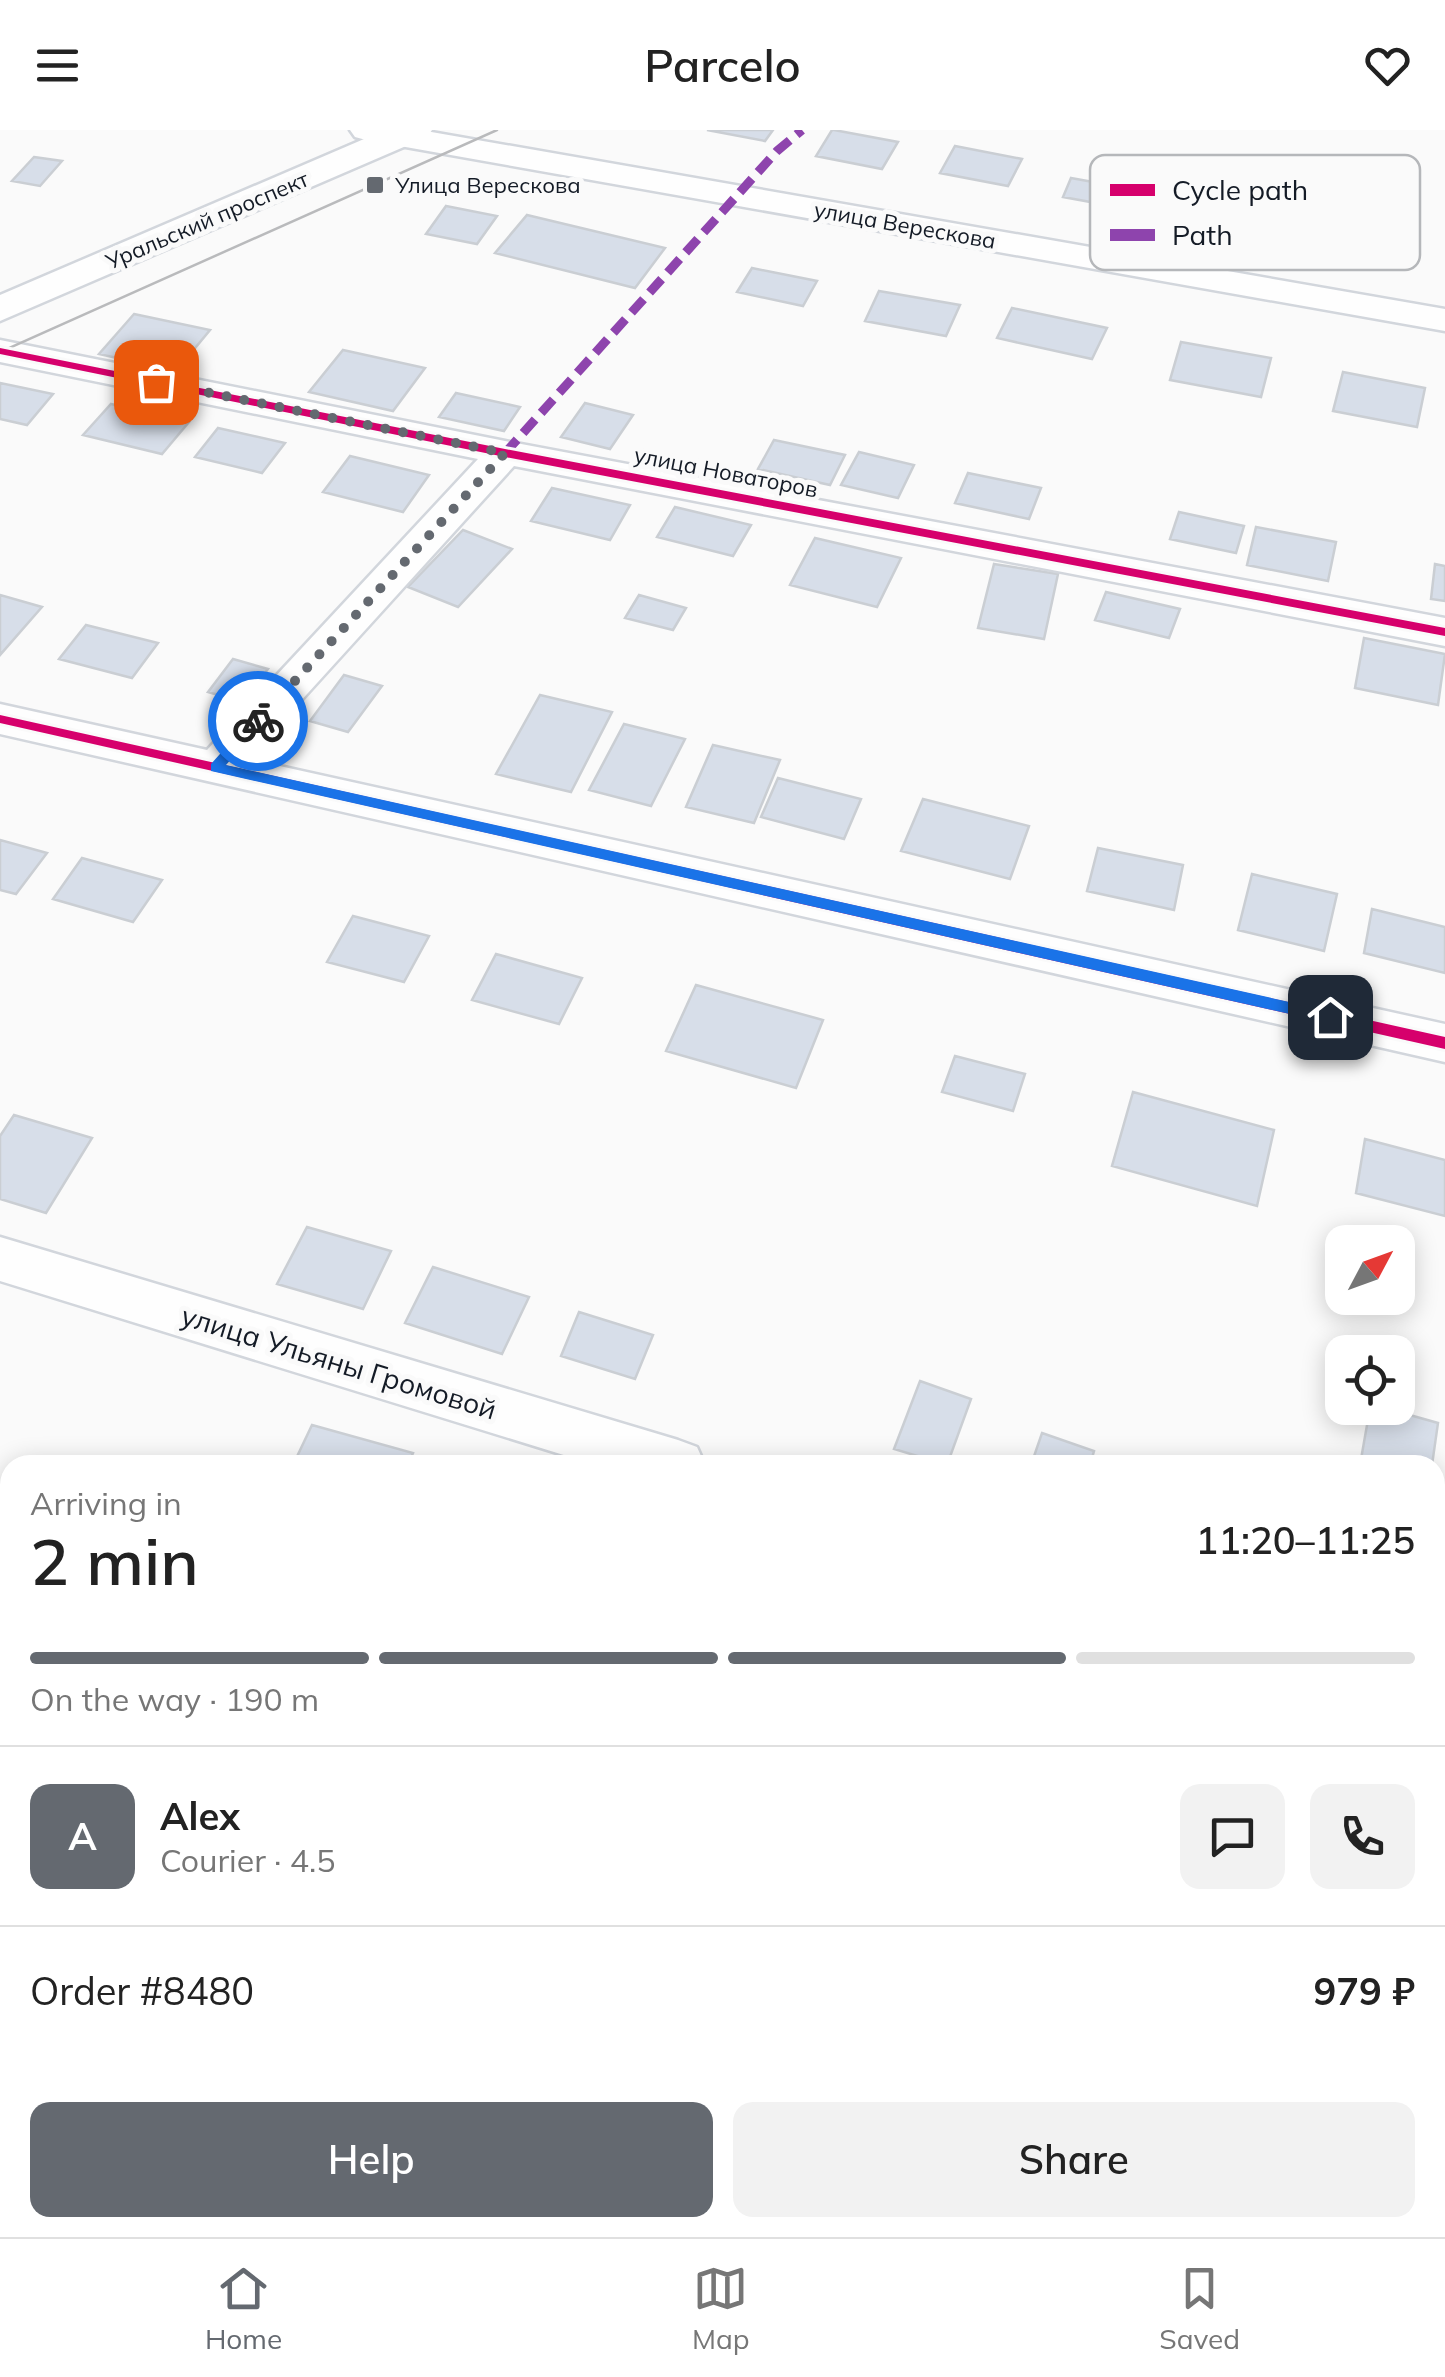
<!DOCTYPE html>
<html lang="en">
<head>
<meta charset="utf-8">
<style>
	body { margin:0; font-family:Mulish,sans-serif; background:#f2f2f2; color:#222; height:100vh; display:flex; flex-direction:column; font-size:38px; white-space:nowrap }
	* { box-sizing:border-box; margin:0 }
	p { font-size:32px; color:#767676 }
	.icon { flex:none; width:55px; height:55px; fill:none; stroke:currentColor; stroke-width:2; stroke-linecap:round; stroke-linejoin:round }
	.map { position:relative; flex:1; overflow:hidden }
	.side { position:absolute; left:0px; top:1325px; width:1445px; height:782px; display:flex; flex-direction:column; background:#fff; border-radius:30px 30px 0 0; box-shadow:0 5px 25px #0003 }
	.side>* { flex:none }
	.needle { width:65px; rotate:49deg }
	.controls { position:absolute; left:1325px; top:1095px; display:grid; gap:20px }
	.controls a { display:grid; place-items:center; width:90px; height:90px; border-radius:20px; background:#fff; box-shadow:0 5px 25px #0003; font-size:50px }
	.pin { position:absolute; display:grid; place-items:center; width:85px; height:85px; color:#fff; margin:-42px; border-radius:20px; box-shadow:0 5px 15px #0006 }
	.courier { position:absolute; display:grid; place-items:center; width:100px; height:100px; margin:-50px; border:8px solid #1a73e8; border-radius:50%; background:#fff; color:#222; box-shadow:0 2px 12px #0007 }
	.head em { font-style:normal; font-weight:600 }
	.head div { display:flex; flex-direction:column-reverse }
	.head { display:flex; align-items:center; justify-content:space-between; height:170px; padding:0 30px }
	h1 { font-size:65px; font-weight:600; line-height:75px }
	.bar { display:grid; grid-template-columns:repeat(4,1fr); gap:15px 10px; align-content:center; height:120px; padding:0 30px }
	.bar i { height:12px; border-radius:8px; background:#e0e0e0 }
	.bar .active { background:#646970 }
	.bar p { grid-column:span 4 }
	.line { display:flex; align-items:center; gap:25px; padding:0 30px; border-top:2px solid #e0e0e0 }
	.line div { flex:1 }
	.round { display:grid; place-items:center; flex:none; width:105px; height:105px; border-radius:20px; background:#f2f2f2 }
	.cta { display:flex; gap:20px; margin-top:auto; padding:20px 30px }
	.cta a { flex:1; height:115px; border-radius:20px; background:#646970; color:#fff; font-size:40px; font-weight:600; line-height:115px; text-align:center }
	.cta a+a { background:#f2f2f2; color:#222 }
	header { display:flex; justify-content:space-between; align-items:center; height:130px; padding:0 30px; background:#fff; font-size:45px; font-weight:600 }
	.menu { display:flex; justify-content:space-around; align-items:center; height:140px; border-top:2px solid #e0e0e0; background:#fff; font-size:28px; color:#767676 }
	.menu a { display:grid; justify-items:center; gap:5px }
	.menu .active { color:#646970 }
	.map>svg:first-child { display:block }
	.building { fill:#d7dee9; stroke:#caced3; stroke-width:2.5 }
	.lines { fill:none; stroke-linecap:round; stroke-linejoin:round }
	.street-casing { stroke:#d2d6dc; stroke-width:5 }
	.secondary-casing { stroke:#d2d6dc; stroke-width:5 }
	.street { fill:#fefefe; fill-rule:evenodd }
	.secondary { fill:#fefefe; fill-rule:evenodd }
	.tram { stroke:#b9babc; stroke-width:2.5 }
	.quiet { stroke:#8e44ad; stroke-width:9; stroke-dasharray:18 9; stroke-linecap:butt }
	.cycleway-casing { stroke:#fafafa; stroke-width:6 }
	.cycleway { fill:#d6006c; fill-rule:evenodd }
	.route { fill:#1a73e8 }
	.done { stroke:#646970; stroke-width:10; stroke-dasharray:0 18 }
	.poi-dot { fill:#646970; stroke:#fafafa; stroke-width:4 }
	.labels { text-anchor:middle; dominant-baseline:central; stroke-width:10; stroke-linejoin:round; paint-order:stroke }
	.far-poi-label { font-size:22px; fill:#141b26; stroke:#fafafa; text-anchor:start }
	.far-street-label { font-size:22px; fill:#141b26; stroke:#fafafa }
	.street-label { font-size:28px; fill:#141b26; stroke:#fafafa }
	.key { fill:#fafafa; stroke:#b5b7ba; stroke-width:2.5 }
	.key-label { font-size:28px; fill:#141b26 }
</style>
</head>
<body>
<header><svg class="icon" aria-label="menu" viewBox="0 0 24 24"><path d="M4 6h16M4 12h16M4 18h16"/></svg>Parcelo<svg class="icon" aria-label="heart" viewBox="0 0 24 24"><path d="M12 20l-8-8c-3-5 5-10 8-4 3-6 11-1 8 4z"/></svg></header>
<div class="map">
<svg width="1445" height="2107" viewBox="0 0 1445 2107">
	<rect width="100%" height="100%" fill="#fafafa"/>
	<!-- building -->
	<path class="building" d="M707 0H773L765 11Z
		M832 0H834L898 12 882 39 816 26Z
		M955 16 1022 29 1008 56 940 43Z
		M34 27 62 31 40 56 12 51Z
		M1071 48 1115 56 1107 75 1063 67Z
		M446 76 497 86 477 114 426 104Z
		M527 85 665 118 635 158 495 123Z
		M752 138 817 151 803 176 737 162Z
		M879 161 960 175 946 206 865 191Z
		M1012 178 1107 198 1092 229 997 208Z
		M134 184 210 200 176 241 99 224Z
		M1181 212 1271 228 1261 267 1170 250Z
		M343 220 425 238 393 281 309 262Z
		M1343 242 1425 258 1417 297 1333 281Z
		M0 253 53 264 27 295 0 289Z
		M456 263 520 277 504 301 439 287Z
		M585 273 633 285 610 319 561 307Z
		M111 274 189 292 162 324 83 305Z
		M218 298 285 313 262 343 195 327Z
		M774 310 845 325 830 355 758 339Z
		M859 322 914 335 898 368 841 355Z
		M350 326 429 345 403 382 323 362Z
		M968 343 1041 358 1029 389 955 373Z
		M552 358 630 375 610 410 531 391Z
		M675 377 751 395 733 426 657 407Z
		M1179 382 1244 396 1236 423 1170 409Z
		M1256 397 1336 412 1328 451 1247 435Z
		M463 400 512 419 458 477 408 457Z
		M815 408 901 428 877 477 790 455Z
		M994 434 1058 444 1044 509 978 498Z
		M1435 434 1445 436V471L1431 469Z
		M1106 462 1180 479 1169 508 1095 490Z
		M0 465 42 477 0 525Z
		M639 465 686 478 673 500 625 488Z
		M86 495 158 513 132 548 59 529Z
		M1364 508 1445 524 1438 575 1355 558Z
		M233 529 268 539 243 572 208 562Z
		M344 545 382 556 348 602 310 591Z
		M540 565 612 582 571 662 496 644Z
		M624 594 685 609 651 676 589 660Z
		M713 615 780 630 754 693 686 677Z
		M778 648 861 669 844 709 761 687Z
		M923 669 1029 696 1010 749 901 721Z
		M0 710 47 723 16 764 0 760Z
		M1098 718 1183 735 1174 780 1087 761Z
		M82 728 162 750 133 792 53 769Z
		M1252 744 1337 764 1324 821 1238 800Z
		M1372 779 1445 797V843L1364 823Z
		M353 786 429 806 404 852 327 832Z
		M496 824 582 848 559 894 472 870Z
		M696 855 823 890 796 958 666 921Z
		M955 926 1025 944 1013 981 942 962Z
		M1133 962 1274 1000 1257 1076 1112 1036Z
		M14 985 92 1008 46 1083 0 1069V1006Z
		M1365 1009 1445 1030V1086L1356 1063Z
		M307 1097 391 1121 363 1179 277 1154Z
		M433 1137 529 1167 502 1224 405 1193Z
		M579 1182 653 1205 635 1249 561 1226Z
		M920 1251 971 1269 947 1335 894 1319Z
		M1370 1278H1385L1438 1293 1432 1335H1360Z
		M312 1295 413 1323 408 1335H293Z
		M1042 1303 1094 1321 1090 1335H1031Z
		M0 1665 10 1668V1761L0 1757Z
		M1435 2078 1445 2081V2107H1399L1400 2098H1435Z
		M1144 2098H1196L1195 2107H1174Z"/>
	<g class="lines">
		<!-- street casing -->
		<g class="street-casing">
			<path id="street" d="M350 0H420L1445 179V201L366 10 355 7Z
				M0 210 505 311 1445 488V516L514 336 248 629 1445 894V932L0 604V574L207 620 478 329 0 232Z
				M0 1107 678 1310 697 1317 705 1335H596L0 1151Z
				M1445 1552V1659L1435 1663V1556Z
				M0 1845 10 1848V1912L0 1909Z
				M668 2098H762L766 2107H672Z
				M1311 2098H1379L1377 2107H1309Z"/>
		</g>
		<!-- secondary casing -->
		<g class="secondary-casing">
			<path id="secondary" d="M385 0H432L427 7 0 191V165Z"/>
		</g>
		<!-- street -->
		<use href="#street" class="street"/>
		<!-- secondary -->
		<use href="#secondary" class="secondary"/>
		<!-- tram -->
		<path class="tram" d="M0 222 497 0"/>
		<!-- quiet -->
		<path class="quiet" d="M505 323 777 21 802 0"/>
		<!-- cycleway casing -->
		<g class="cycleway-casing">
			<path id="cycleway" d="M0 218 505 319 1445 498V506L505 327 0 224Z
				M0 585 1445 907V919L0 593Z"/>
		</g>
		<!-- cycleway -->
		<use href="#cycleway" class="cycleway"/>
	</g>
	<!-- route -->
	<path class="route" d="M253 587 265 591 226 635 1330 881 1337 887 1330 893 211 641V634Z"/>
	<g class="lines">
		<!-- done -->
		<path class="done" d="M156 252 505 323 258 591"/>
	</g>
	<!-- markers -->
	<rect class="poi-dot" x="365" y="45" width="20" height="20" rx="5"/>
	<g class="labels">
		<!-- far-poi labels -->
		<g class="far-poi-label">
			<text x="395" y="55">Улица Верескова</text>
		</g>
		<!-- far-street labels -->
		<g class="far-street-label">
			<text transform="translate(207 90) rotate(-23)">Уральский проспект</text>
			<text transform="translate(905 95) rotate(10)">улица Верескова</text>
			<text transform="translate(726 342) rotate(11)">улица Новаторов</text>
		</g>
		<!-- street labels -->
		<g class="street-label">
			<text transform="translate(339 1232) rotate(17)">улица Ульяны Громовой</text>
		</g>
	</g>
	<!-- legend -->
	<rect x="1090" y="25" width="330" height="115" rx="15" class="key"/>
	<rect x="1110" y="54" width="45" height="12" fill="#d6006c"/>
	<rect x="1110" y="99" width="45" height="12" fill="#8e44ad"/>
	<g class="key-label">
		<text x="1172" y="70">Cycle path</text>
		<text x="1172" y="115">Path</text>
	</g>
</svg>
<div class="controls">
<a><svg class="needle" viewBox="-14 -14 28 28"><path d="M0-13l5 13h-10z" fill="#e53935"/><path d="M0 13l5-13h-10z" fill="#767676"/></svg></a>
<a><svg class="icon" aria-label="locate" viewBox="0 0 24 24"><circle cx="12" cy="12" r="6"/><path d="M12 2v4M12 18v4M2 12h4M18 12h4"/></svg></a>
</div>
<div class="pin" style="left:156px;top:252px;background:#ea580c"><svg class="icon" aria-label="bag" viewBox="0 0 24 24"><path d="M5 8h14l-1 12H6zM9 8a3 3 0 0 1 6 0"/></svg></div>
<div class="pin" style="left:1330px;top:887px;background:#1f2937"><svg class="icon" aria-label="home" viewBox="0 0 24 24"><path d="M3 11l9-7 9 7M6 9v11h12V9"/></svg></div>
<div class="courier" style="left:258px;top:591px"><svg class="icon" aria-label="bike" viewBox="0 0 24 24"><circle cx="6" cy="16" r="4"/><circle cx="18" cy="16" r="4"/><path d="M6 16l4-8h5l3 8M10 8l3 8H6M13 5h3"/></svg></div>
<section class="side">
<div class="head"><div><h1>2 min</h1><p>Arriving in</p></div><em>11:20–11:25</em></div>
<div class="bar"><i class="active"></i><i class="active"></i><i class="active"></i><i></i><p>On the way · 190 m</p></div>
<div class="line" style="height:180px"><b class="round" style="background:#646970;color:#fff">A</b><div><b>Alex</b><p>Courier · 4.5</p></div><a class="round"><svg class="icon" aria-label="chat" viewBox="0 0 24 24"><path d="M4 5h16v11H9l-5 4z"/></svg></a><a class="round"><svg class="icon" aria-label="phone" viewBox="0 0 24 24"><path d="M5 4h4l2 5-3 2q2 4 5 5l2-3 5 2v4C11 20 4 13 5 4z"/></svg></a></div>
<div class="line" style="height:130px"><div>Order #8480</div><b>979 ₽</b></div>
<div class="cta"><a>Help</a><a>Share</a></div>
</section>
</div>
<nav class="menu">
<a class="active"><svg class="icon" aria-label="home" viewBox="0 0 24 24"><path d="M3 11l9-7 9 7M6 9v11h12V9"/></svg>Home</a>
<a><svg class="icon" aria-label="map" viewBox="0 0 24 24"><path d="M3 6l6-2 6 2 6-2v14l-6 2-6-2-6 2zM9 4v14M15 6v14"/></svg>Map</a>
<a><svg class="icon" aria-label="saved" viewBox="0 0 24 24"><path d="M7 4h10v16l-5-4-5 4z"/></svg>Saved</a>
</nav>
</body>
</html>
